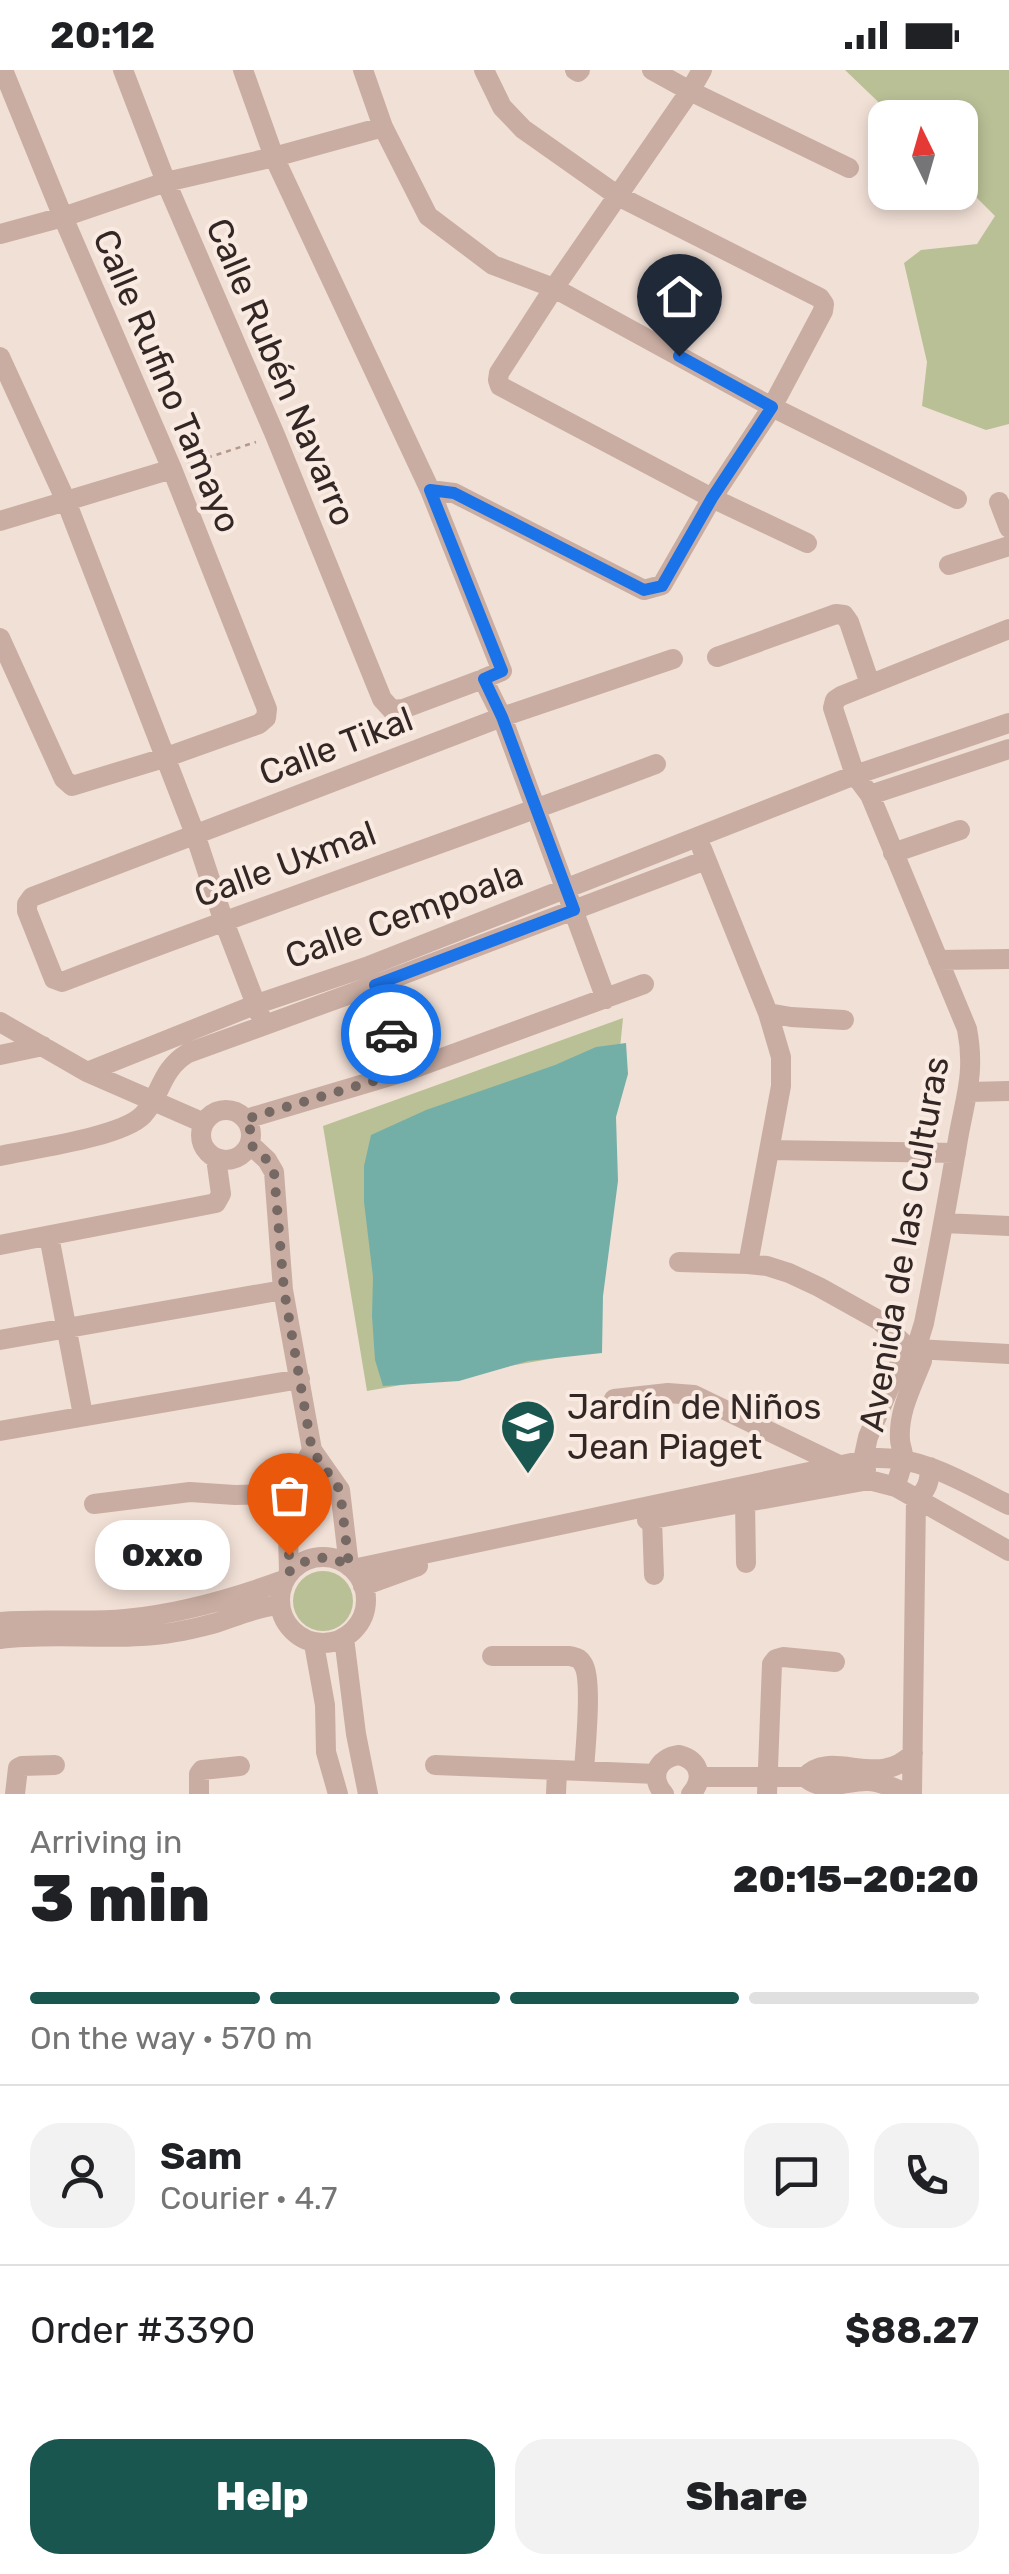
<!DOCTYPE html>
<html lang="en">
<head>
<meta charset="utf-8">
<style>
	body { margin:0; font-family:Rubik,sans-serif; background:#f2f2f2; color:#202124; height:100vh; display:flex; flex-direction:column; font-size:38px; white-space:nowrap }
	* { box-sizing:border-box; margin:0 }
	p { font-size:32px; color:#757577 }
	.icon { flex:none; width:55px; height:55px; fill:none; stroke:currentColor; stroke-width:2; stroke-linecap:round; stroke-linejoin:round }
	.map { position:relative; height:1724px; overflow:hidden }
	.details { display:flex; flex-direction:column; background:#fff; flex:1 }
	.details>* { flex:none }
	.needle { width:65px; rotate:355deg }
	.controls { position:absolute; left:868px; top:30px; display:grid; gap:20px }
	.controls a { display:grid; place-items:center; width:110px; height:110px; border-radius:20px; background:#fff; box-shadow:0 5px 15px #0003; font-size:50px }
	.pin { position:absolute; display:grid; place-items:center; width:85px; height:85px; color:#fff; margin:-102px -42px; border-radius:50% 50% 50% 0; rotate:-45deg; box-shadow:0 0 10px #0007 }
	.pin .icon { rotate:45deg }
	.courier { position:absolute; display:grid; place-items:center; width:100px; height:100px; margin:-50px; border:8px solid #1a73e8; border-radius:50%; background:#fff; color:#222; box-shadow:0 2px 12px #0007 }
	.bubble { position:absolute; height:70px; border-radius:30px; background:#fff; box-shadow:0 5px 15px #0003; font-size:32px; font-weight:800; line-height:70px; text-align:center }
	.summary em { font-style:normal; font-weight:800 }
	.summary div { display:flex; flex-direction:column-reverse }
	.summary { display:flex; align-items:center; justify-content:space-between; height:170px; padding:0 30px }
	h1 { font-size:65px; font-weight:800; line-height:75px }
	.bar { display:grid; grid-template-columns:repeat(4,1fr); gap:15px 10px; align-content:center; height:120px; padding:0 30px }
	.bar i { height:12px; border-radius:8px; background:#e0e0e0 }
	.bar .on { background:#19564f }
	.bar p { grid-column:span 4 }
	.line { display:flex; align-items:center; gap:25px; padding:0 30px; border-top:2px solid #e0e0e0 }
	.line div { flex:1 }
	.round { display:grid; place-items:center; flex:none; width:105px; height:105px; border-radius:30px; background:#f2f2f2 }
	.button { display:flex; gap:20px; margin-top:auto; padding:20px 30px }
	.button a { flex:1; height:115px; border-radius:30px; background:#19564f; color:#fff; font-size:40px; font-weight:800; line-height:115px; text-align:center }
	.button a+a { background:#f2f2f2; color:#202124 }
	.status { display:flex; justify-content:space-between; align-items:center; height:70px; padding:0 50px; background:#fff; direction:ltr }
	.status svg { height:28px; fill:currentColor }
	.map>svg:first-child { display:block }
	.green { fill:#b9c096 }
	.water { fill:#74afa7 }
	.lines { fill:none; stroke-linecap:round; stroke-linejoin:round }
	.path { stroke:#b5978c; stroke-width:2.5; stroke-dasharray:5 5; stroke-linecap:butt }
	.minor { stroke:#c9ada2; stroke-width:20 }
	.done { stroke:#766863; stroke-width:10; stroke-dasharray:0 18 }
	.route { stroke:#1a73e8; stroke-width:12 }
	.labels { text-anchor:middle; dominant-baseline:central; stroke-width:8; stroke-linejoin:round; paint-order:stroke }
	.street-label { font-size:35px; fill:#332725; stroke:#f9eae2 }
	.poi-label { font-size:35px; fill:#332725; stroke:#f9eae2; text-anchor:start }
</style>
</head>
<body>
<div class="status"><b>20:12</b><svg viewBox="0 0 49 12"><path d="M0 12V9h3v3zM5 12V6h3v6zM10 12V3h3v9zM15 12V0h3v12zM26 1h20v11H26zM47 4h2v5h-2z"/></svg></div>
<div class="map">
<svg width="1009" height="1724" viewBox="0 0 1009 1724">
	<rect width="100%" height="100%" fill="#f1e0d6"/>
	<!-- green -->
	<path class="green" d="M845 0H1009V354L986 360 922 336 927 292 904 193 921 180 977 174 995 146 960 111V48L894 47Z
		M623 948 590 1282 367 1321 323 1056Z
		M293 1531a30 30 0 1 1 60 0a30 30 0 1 1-60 0Z"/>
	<!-- water -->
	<path class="water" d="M626 973 628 1004 616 1047 618 1111 603 1226 602 1283 528 1291 459 1311 383 1316 375 1290 372 1246 373 1207 364 1132V1096L371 1065 426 1040 555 995 596 977Z"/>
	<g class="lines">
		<!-- path -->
		<path class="path" d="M188 394 256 372"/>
		<!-- minor -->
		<path class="minor" d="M123 0 166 112 275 365 382 629 392 640 403 639 483 609
			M243 0 274 87 430 420 502 601 483 609 502 647 606 929
			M363 0 383 57 428 146 493 195 554 218 772 337 957 429
			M575 0 578 2 580 0
			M652 0 690 21 849 98
			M702 0 690 21 554 218 499 303 498 310 500 316 712 428 807 473
			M0 164 63 147 166 112 274 87 383 57
			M0 287 66 431 195 764 223 849 260 945
			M430 420 454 423 644 520 662 515 712 428 772 337 823 241 824 234 820 228 618 126 523 59 502 37 484 0
			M999 432 1009 458
			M0 451 172 399
			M949 495 1009 476
			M0 568 64 709 72 716 164 688 259 654 266 648 267 639 172 399 63 147 3 0
			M717 587 836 544 844 545 849 552 870 614
			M656 694C459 769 259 836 62 912L54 909 27 841V834L32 827 502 647 673 589
			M870 725 1009 679
			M702 779 768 943 781 987V1016L748 1194
			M893 783 960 760
			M938 890 1009 889
			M370 905 404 1002
			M768 943 791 947 844 950
			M0 952 87 1002 204 1053
			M0 985 43 976
			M87 1002 257 934 366 897 855 705 1009 653
			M969 1022 1009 1021
			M201 1065a25 25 0 1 1 50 0a25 25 0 1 1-50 0Z
			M246 1049 404 1002 644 914
			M250 1074 267 1090 274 1102 283 1220 312 1380 340 1420 349 1496
			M769 1080 956 1083
			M0 1086C32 1079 122 1067 143 1045 162 1024 160 1000 188 983L375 915 706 790
			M944 1153 1009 1156
			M49 1166 83 1345
			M0 1175 216 1133 221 1124 216 1088
			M679 1192 748 1194 767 1196 789 1203 819 1217 880 1251 905 1275 916 1279 1009 1284
			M0 1270 283 1220
			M614 1329 668 1323 694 1325 839 1395
			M0 1361 300 1309
			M866 1400 863 1390 868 1367 903 1286 916 1279
			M896 1417C897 1407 904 1395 903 1386 903 1380 900 1375 900 1370 898 1342 912 1316 922 1291L916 1279 924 1253C936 1193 947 1134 957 1075 964 1030 976 1006 967 959L870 725 855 705 833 638 835 630 841 626 1009 559
			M745 1432 746 1493
			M94 1434 190 1422 235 1425 288 1424
			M652 1449 654 1505
			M647 1450 869 1410 896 1417 1009 1481
			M280 1530a43 43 0 1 1 86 0a43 43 0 1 1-86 0Z
			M353 1499 875 1388C924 1386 966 1414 1009 1435
			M289 1502 287 1427C291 1410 304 1396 312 1380
			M363 1516 418 1496
			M0 1552C41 1548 84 1553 125 1549 180 1544 232 1529 284 1510
			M344 1568 356 1664 368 1724
			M0 1569C47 1563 95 1569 142 1566 165 1565 189 1560 212 1554 230 1549 263 1534 279 1536
			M314 1574 325 1635 326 1682 338 1724
			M492 1586H570C577 1588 579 1587 583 1594 593 1609 585 1680 584 1701
			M435 1695 656 1704
			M699 1707H805C822 1724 847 1710 868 1711 881 1711 896 1719 908 1724
			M805 1707C832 1677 878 1721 913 1683
			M15 1724 18 1698 22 1696 55 1695
			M199 1724V1704L202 1700 240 1696
			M556 1724 557 1700
			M664 1724C649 1707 657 1688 679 1685 699 1690 705 1708 691 1724
			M767 1724 772 1594 776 1589 783 1587 835 1592
			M912 1724 916 1429C927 1421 930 1411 930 1397"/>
	</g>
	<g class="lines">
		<!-- done -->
		<path class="done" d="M289 1485V1502C308 1486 327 1483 349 1496L340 1420 312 1380 284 1220 274 1102 267 1090 250 1074V1058L246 1049 404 1002 391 964"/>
		<!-- route -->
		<path class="route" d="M391 964 375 915 574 840 502 647 484 609 502 601 430 420 454 423 644 520 662 516 712 428 772 337 679 286"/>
	</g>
	<!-- icons -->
	<defs>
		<g id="school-pin" transform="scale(2.875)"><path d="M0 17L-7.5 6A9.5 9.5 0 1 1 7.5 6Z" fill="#19564f" stroke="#f9eae2"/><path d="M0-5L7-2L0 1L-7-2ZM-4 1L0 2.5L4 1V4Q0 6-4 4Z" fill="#fff"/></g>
	</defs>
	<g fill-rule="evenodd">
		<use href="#school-pin" x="528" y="1357"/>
	</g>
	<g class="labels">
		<!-- street labels -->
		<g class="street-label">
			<text transform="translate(281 302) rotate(67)">Calle Rubén Navarro</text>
			<text transform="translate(167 311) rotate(67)">Calle Rufino Tamayo</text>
			<text transform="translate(336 676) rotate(-21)">Calle Tikal</text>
			<text transform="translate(285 794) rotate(-20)">Calle Uxmal</text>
			<text transform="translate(404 845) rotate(-20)">Calle Cempoala</text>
			<text transform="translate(904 1174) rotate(-80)">Avenida de las Culturas</text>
		</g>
		<!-- poi labels -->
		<g class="poi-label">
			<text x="567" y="1337">Jardín de Niños<tspan x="567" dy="40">Jean Piaget</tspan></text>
		</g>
	</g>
</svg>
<div class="controls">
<a><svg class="needle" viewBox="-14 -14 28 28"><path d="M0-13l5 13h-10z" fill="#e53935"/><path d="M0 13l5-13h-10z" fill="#757577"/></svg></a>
</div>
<div class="pin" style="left:289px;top:1485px;background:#ea580c"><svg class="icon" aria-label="bag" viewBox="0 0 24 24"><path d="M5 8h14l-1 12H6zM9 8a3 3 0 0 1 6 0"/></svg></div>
<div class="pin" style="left:679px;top:286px;background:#1f2937"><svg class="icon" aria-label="home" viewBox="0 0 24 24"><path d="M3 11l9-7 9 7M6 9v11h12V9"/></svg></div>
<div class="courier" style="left:391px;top:964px"><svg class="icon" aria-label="car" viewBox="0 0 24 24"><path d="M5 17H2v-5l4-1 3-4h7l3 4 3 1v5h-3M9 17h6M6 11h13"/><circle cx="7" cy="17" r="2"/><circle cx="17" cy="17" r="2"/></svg></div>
<div class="bubble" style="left:95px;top:1450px;width:135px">Oxxo</div>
</div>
<section class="details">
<div class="summary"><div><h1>3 min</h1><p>Arriving in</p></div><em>20:15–20:20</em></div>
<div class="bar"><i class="on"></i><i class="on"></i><i class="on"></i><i></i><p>On the way · 570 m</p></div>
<div class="line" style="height:180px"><a class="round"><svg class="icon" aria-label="person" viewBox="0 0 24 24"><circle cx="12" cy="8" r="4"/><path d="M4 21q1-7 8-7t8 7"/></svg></a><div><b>Sam</b><p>Courier · 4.7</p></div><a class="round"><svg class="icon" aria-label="chat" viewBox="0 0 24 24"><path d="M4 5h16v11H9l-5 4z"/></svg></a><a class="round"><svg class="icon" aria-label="phone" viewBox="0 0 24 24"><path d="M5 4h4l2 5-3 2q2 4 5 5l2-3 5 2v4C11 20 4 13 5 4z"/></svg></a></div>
<div class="line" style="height:130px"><div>Order #3390</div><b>$88.27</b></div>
<div class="button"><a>Help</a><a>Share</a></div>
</section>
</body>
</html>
